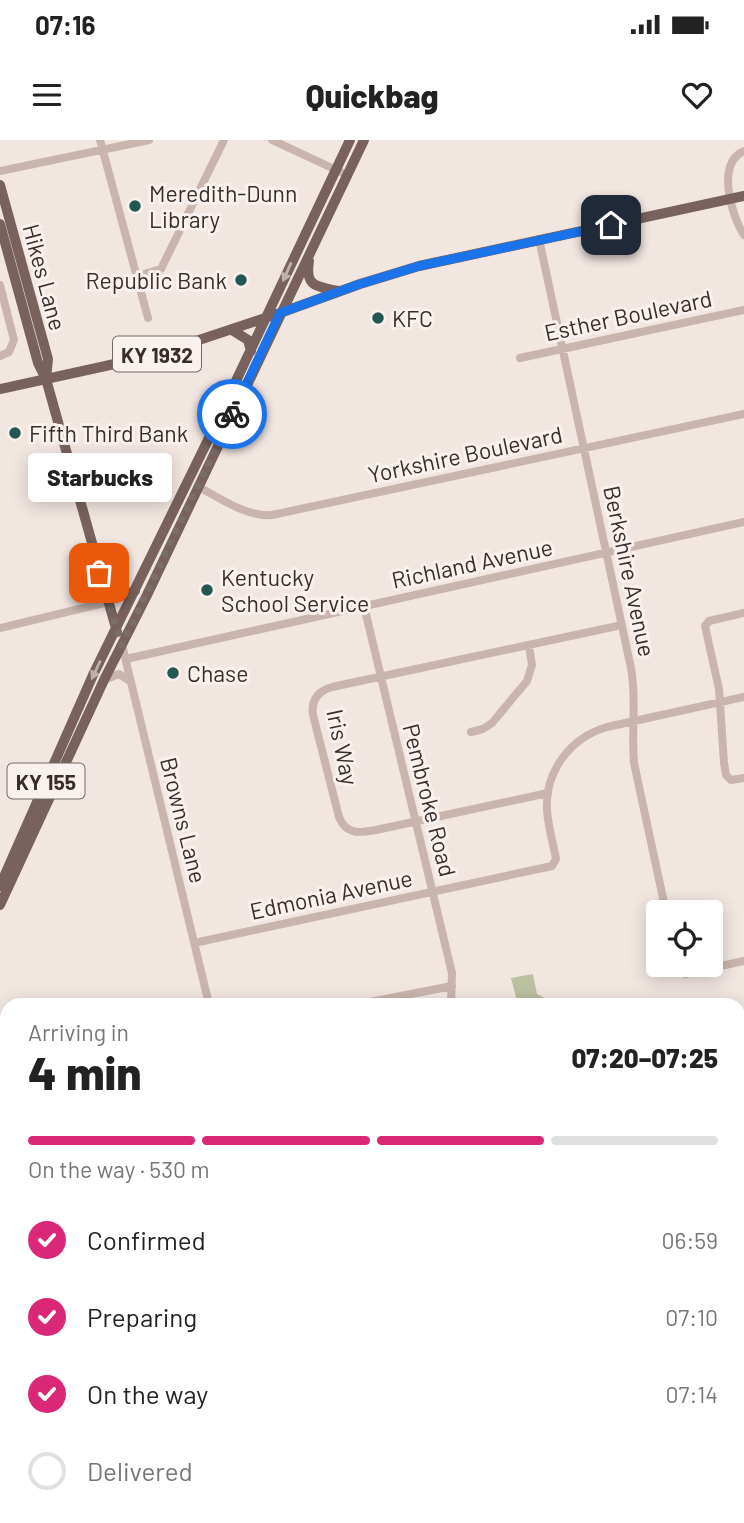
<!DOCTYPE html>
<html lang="en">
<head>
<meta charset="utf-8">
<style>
	body { margin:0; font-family:Barlow,sans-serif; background:#f2f2f2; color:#222; height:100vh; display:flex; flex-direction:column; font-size:26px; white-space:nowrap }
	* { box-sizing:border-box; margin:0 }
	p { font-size:23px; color:#767676 }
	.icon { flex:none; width:38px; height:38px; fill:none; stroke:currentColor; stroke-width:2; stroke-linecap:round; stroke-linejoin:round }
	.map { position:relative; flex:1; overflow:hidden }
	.sheet { position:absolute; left:0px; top:858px; width:746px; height:527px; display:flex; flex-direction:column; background:#fff; border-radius:21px 21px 0 0; box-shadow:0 4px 18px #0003 }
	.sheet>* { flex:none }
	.fabs { position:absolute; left:646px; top:760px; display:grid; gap:14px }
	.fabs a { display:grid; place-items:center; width:77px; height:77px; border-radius:7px; background:#fff; box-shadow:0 4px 18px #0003; font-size:35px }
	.pin { position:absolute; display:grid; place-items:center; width:60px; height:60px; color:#fff; margin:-30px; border-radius:14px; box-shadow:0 4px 10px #0006 }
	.courier { position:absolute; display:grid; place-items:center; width:70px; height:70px; margin:-35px; border:5px solid #1a73e8; border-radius:50%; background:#fff; color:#222; box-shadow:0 2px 9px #0007 }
	.bubble { position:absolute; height:49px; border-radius:7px; background:#fff; box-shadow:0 4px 18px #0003; font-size:23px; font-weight:800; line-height:49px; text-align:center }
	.head em { font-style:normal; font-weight:800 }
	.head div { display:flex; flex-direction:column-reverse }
	.head { display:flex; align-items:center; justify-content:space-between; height:119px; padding:0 28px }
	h1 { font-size:46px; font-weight:800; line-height:52px }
	.bar { display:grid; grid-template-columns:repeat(4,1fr); gap:10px 7px; align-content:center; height:84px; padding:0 28px }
	.bar i { height:9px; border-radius:5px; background:#e0e0e0 }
	.bar .current { background:#db2777 }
	.bar p { grid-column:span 4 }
	ol { padding:0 28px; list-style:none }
	li { display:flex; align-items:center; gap:21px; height:77px }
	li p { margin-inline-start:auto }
	li .icon { padding:7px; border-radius:50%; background:#db2777; color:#fff; stroke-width:4 }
	li:last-child { color:#767676 }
	li i { width:38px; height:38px; border:4px solid #e0e0e0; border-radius:50% }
	.status { display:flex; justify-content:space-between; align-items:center; height:49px; padding:0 35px; background:#fff; direction:ltr }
	.status svg { height:19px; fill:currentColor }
	header { display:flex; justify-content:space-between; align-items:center; height:91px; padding:0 28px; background:#fff; font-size:32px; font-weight:800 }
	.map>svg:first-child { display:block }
	.green { fill:#bbc0a1 }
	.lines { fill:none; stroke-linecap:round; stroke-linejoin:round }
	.minor { stroke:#c9b5ad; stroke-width:8 }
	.major { stroke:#79625d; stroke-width:10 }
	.oneway { fill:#bfb1ac }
	.done { stroke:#796e6b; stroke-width:7; stroke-dasharray:0 12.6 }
	.route { stroke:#1a73e8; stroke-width:9 }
	.poi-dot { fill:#235751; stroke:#f9f1ed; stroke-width:2.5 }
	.labels { text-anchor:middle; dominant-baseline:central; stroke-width:6; stroke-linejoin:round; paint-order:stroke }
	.shield { fill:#f9f1ed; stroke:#726865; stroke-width:2 }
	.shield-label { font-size:21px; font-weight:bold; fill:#382d2b }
	.poi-label { font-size:23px; fill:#382d2b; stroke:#f9f1ed; text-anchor:start }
	.street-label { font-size:23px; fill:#382d2b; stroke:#f9f1ed }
</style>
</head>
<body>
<div class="status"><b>07:16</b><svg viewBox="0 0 49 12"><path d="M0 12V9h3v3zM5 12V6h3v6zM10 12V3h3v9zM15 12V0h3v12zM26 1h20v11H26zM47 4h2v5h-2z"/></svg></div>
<header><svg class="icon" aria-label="menu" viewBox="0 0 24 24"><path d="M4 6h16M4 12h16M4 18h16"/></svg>Quickbag<svg class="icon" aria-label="heart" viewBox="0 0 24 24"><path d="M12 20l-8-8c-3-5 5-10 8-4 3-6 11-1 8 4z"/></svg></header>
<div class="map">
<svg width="744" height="1383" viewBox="0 0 744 1383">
	<rect width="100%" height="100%" fill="#f2e6e1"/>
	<!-- green -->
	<path class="green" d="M533 834 537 854 545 858 547 864H520L531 862V859L517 861 511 838Z"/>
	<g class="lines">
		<!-- minor -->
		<path class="minor" d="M100 0 148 178
			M272 0 347 35
			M744 11C716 23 731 75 744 95
			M0 31 149 0
			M539 99 631 528C637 560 631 591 634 623L666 772
			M137 136 161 129 224 0
			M0 145 14 200 9 212 0 216
			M520 218 744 170
			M199 347C221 359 247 377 272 375L744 274
			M364 466 452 833 451 864
			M744 473 709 481 705 486 719 549 724 623 726 635 731 640 744 638
			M0 488 108 462
			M122 505 209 864
			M126 519 744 382
			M104 540 119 534 131 542
			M471 592 483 589 492 583 527 541 532 525 529 505
			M548 653 376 690C360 693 346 695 339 677L313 575C311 560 318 551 332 547L622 485
			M194 803 552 726 556 719C553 703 548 686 547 670 545 631 570 598 607 587L744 557
			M677 824 679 831 685 834 744 821
			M360 864 452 846
			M0 981 7 990
			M738 987 744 986
			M738 1048 744 1074
			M0 1190 7 1194
			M738 1263 744 1262
			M0 1297 7 1300
			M402 1377 404 1383
			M502 1377 503 1383
			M606 1377 607 1383
			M710 1377 711 1383
			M182 1383 183 1377"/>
		<!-- major -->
		<path class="major" d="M0 45 48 219 46 239
			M0 84 38 223 46 239 117 492
			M309 121C305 147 316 146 338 151
			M232 190 248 200 251 211
			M0 249 151 216 280 173 360 144 419 126 744 56
			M106 456 125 455 135 451
			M0 746 93 535 208 300 350 0
			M0 765 104 540 147 455 364 0"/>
	</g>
	<!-- one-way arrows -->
	<defs><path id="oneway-solid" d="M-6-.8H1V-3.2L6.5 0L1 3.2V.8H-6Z" transform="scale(1.75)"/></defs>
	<g class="oneway">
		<use href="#oneway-solid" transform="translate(287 132) rotate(114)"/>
		<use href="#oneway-solid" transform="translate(96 530) rotate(115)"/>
	</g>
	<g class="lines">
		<!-- done -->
		<path class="done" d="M99 433 122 505 232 274"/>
		<!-- route -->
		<path class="route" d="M232 274 280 173 360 144 419 126 611 85"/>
	</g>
	<!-- markers -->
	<g class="poi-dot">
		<circle cx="135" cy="66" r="7"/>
		<circle cx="241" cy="140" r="7"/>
		<circle cx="378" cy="178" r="7"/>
		<circle cx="15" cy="293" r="7"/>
		<circle cx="207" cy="450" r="7"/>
		<circle cx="173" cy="533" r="7"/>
	</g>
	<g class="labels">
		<!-- shield labels -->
		<g class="shield">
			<rect x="113" y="196.5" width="88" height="35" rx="5"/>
			<rect x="7.5" y="623.5" width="77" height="35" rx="5"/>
		</g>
		<g class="shield-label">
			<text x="157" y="214">KY 1932</text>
			<text x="46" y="641">KY 155</text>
		</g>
		<!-- poi labels -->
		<g class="poi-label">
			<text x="149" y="53">Meredith-Dunn<tspan x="149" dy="26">Library</tspan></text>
			<text x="227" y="140" text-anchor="end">Republic Bank</text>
			<text x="392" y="178">KFC</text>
			<text x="29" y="293">Fifth Third Bank</text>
			<text x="221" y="437">Kentucky<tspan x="221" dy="26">School Service</tspan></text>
			<text x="187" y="533">Chase</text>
		</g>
		<!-- street labels -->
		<g class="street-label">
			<text transform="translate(45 137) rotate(75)">Hikes Lane</text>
			<text transform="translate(628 175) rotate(-12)">Esther Boulevard</text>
			<text transform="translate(465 314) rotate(-12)">Yorkshire Boulevard</text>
			<text transform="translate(472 423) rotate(-12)">Richland Avenue</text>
			<text transform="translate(630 431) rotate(78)">Berkshire Avenue</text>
			<text transform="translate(343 607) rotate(78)">Iris Way</text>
			<text transform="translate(430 660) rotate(76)">Pembroke Road</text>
			<text transform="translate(184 680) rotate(76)">Browns Lane</text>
			<text transform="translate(331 754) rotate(-12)">Edmonia Avenue</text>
		</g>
	</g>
</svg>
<div class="fabs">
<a><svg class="icon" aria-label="locate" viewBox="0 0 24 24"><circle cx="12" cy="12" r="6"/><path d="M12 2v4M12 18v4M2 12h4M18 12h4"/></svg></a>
</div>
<div class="pin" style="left:99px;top:433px;background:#ea580c"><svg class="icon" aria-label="bag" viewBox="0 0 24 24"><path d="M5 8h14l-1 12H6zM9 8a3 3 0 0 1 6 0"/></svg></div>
<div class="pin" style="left:611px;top:85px;background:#1f2937"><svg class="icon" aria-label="home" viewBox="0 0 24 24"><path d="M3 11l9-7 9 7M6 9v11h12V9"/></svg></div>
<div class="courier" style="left:232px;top:274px"><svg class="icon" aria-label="bike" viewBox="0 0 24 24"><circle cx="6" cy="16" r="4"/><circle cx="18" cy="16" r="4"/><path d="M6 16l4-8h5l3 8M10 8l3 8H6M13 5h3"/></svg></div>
<div class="bubble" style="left:28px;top:313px;width:144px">Starbucks</div>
<section class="sheet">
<div class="head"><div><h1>4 min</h1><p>Arriving in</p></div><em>07:20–07:25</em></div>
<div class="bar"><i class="current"></i><i class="current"></i><i class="current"></i><i></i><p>On the way · 530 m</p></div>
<ol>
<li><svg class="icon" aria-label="check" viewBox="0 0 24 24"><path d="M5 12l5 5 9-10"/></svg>Confirmed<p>06:59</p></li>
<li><svg class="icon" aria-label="check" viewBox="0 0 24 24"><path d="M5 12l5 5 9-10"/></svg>Preparing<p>07:10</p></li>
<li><svg class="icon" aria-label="check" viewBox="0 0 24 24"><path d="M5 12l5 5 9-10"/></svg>On the way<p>07:14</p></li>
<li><i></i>Delivered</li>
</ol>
</section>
</div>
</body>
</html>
